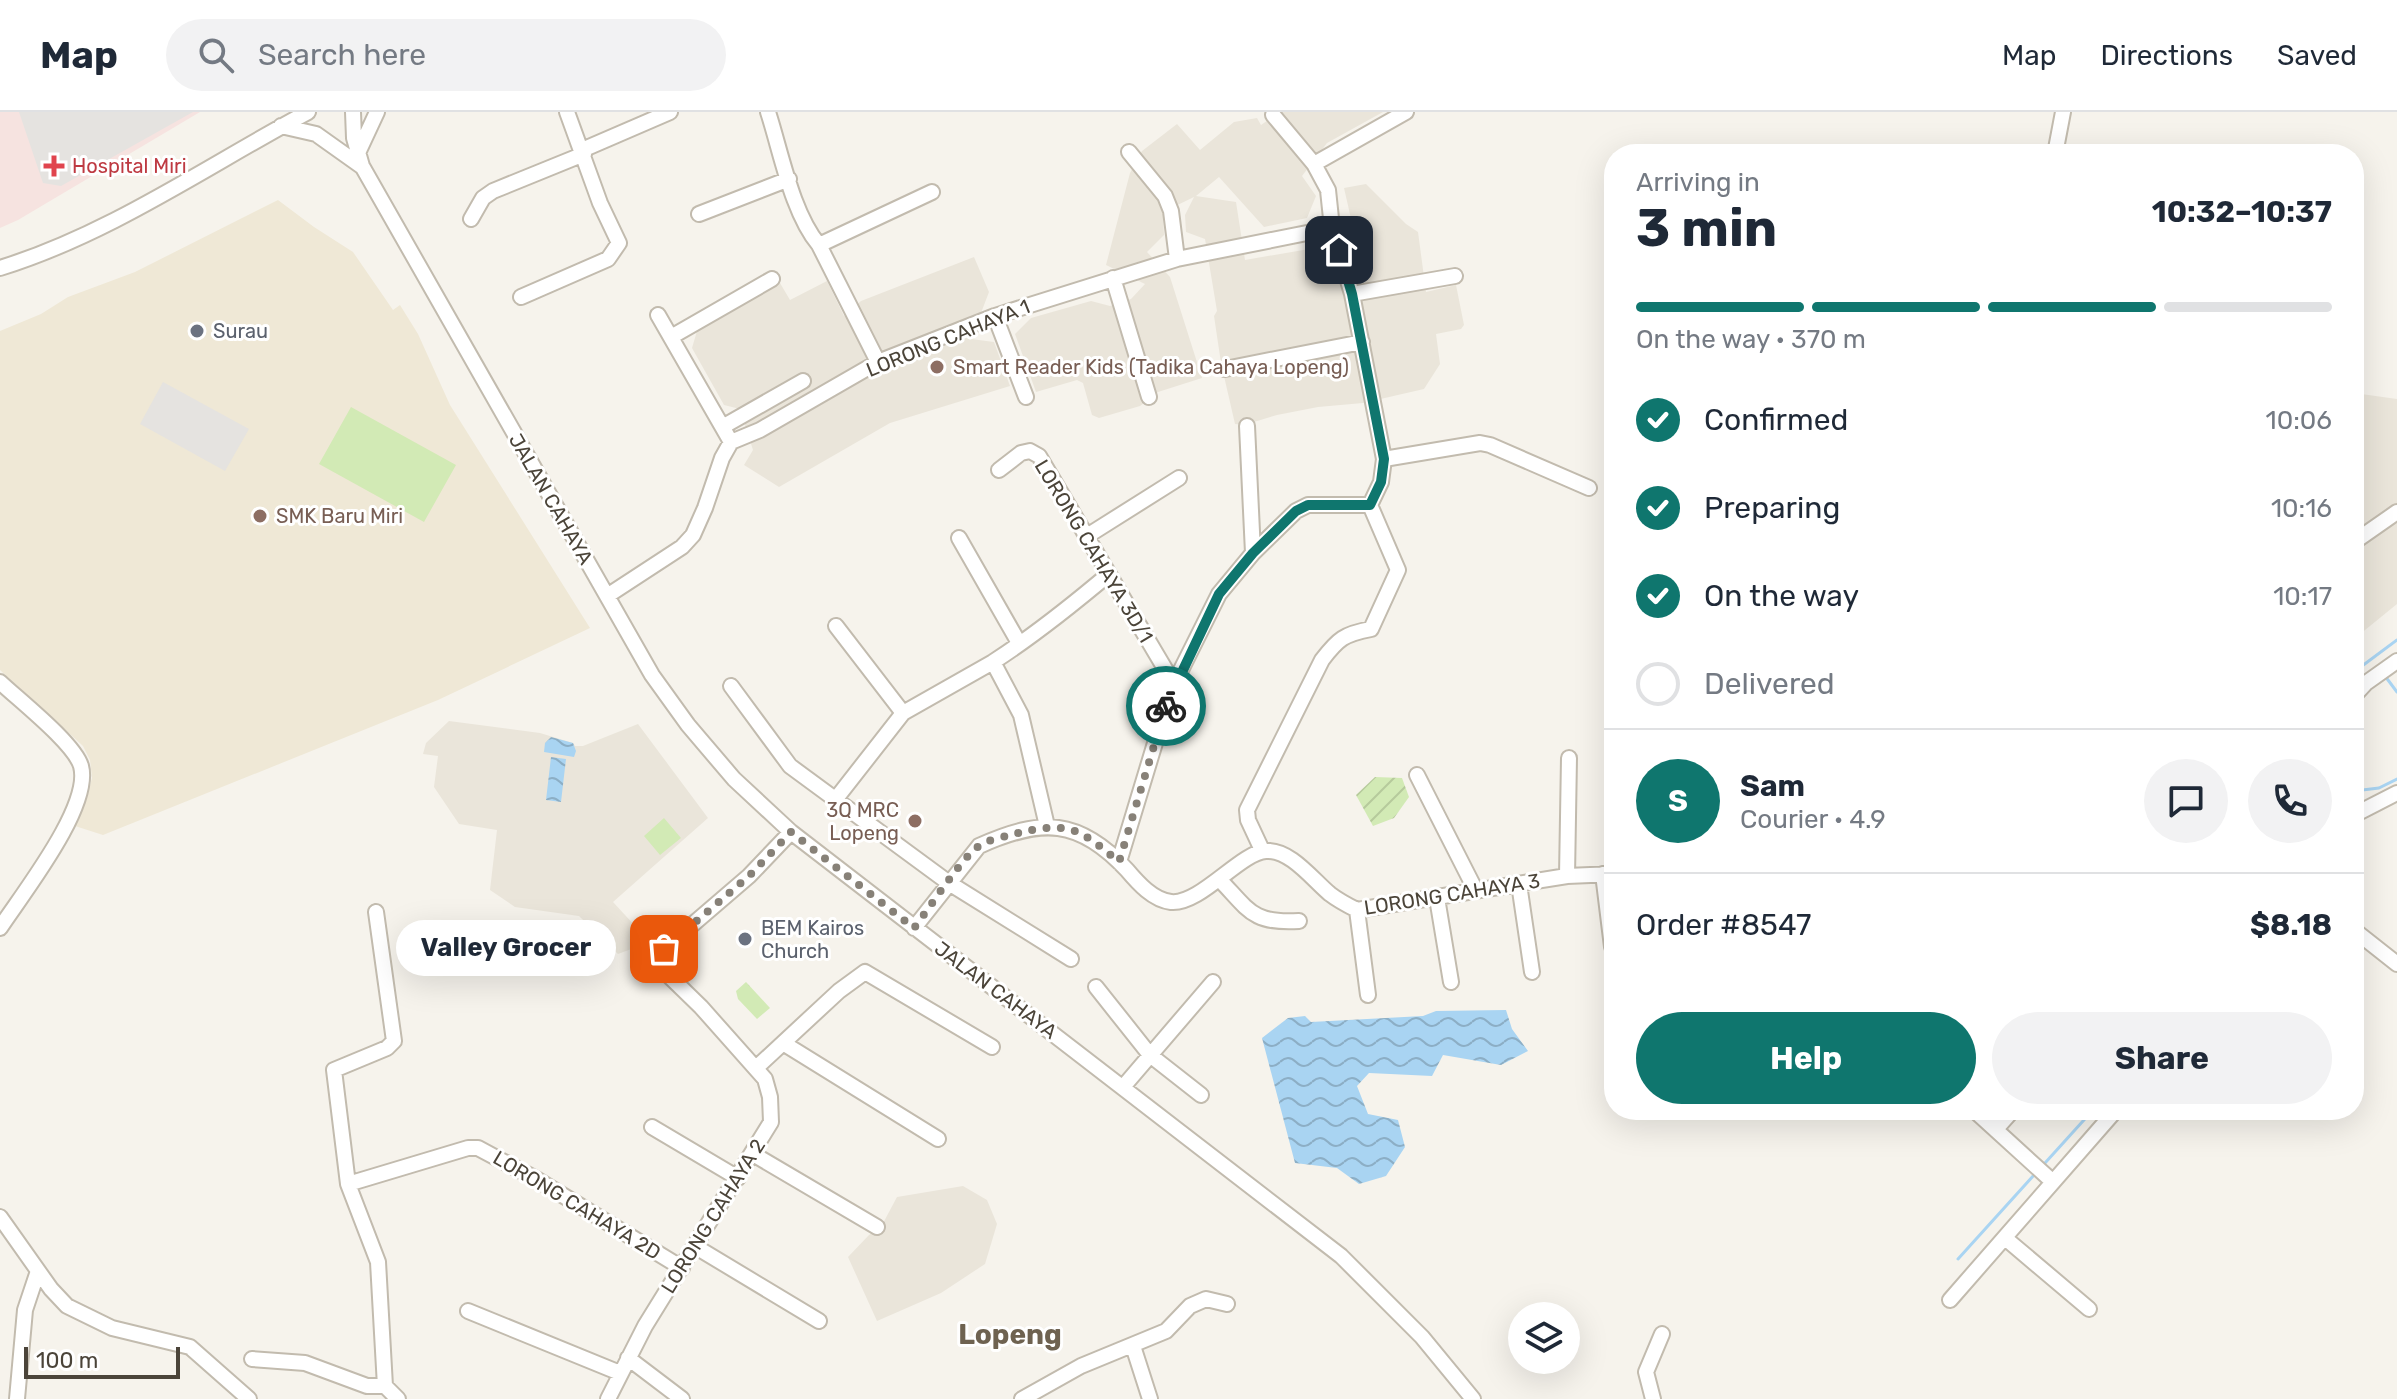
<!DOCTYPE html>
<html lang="en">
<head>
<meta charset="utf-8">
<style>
	body { margin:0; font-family:Rubik,sans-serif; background:#f2f2f3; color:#1f2937; height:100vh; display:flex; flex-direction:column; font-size:30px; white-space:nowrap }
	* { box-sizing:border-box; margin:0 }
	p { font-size:26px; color:#747a83 }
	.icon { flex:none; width:44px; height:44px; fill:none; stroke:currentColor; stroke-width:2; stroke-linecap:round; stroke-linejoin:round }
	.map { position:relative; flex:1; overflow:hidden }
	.panel { position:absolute; left:1604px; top:32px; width:760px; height:976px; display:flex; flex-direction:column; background:#fff; border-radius:32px; box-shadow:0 8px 32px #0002 }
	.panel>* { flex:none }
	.tools { position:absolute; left:1508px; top:1190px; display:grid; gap:16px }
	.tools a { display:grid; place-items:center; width:72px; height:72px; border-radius:50%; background:#fff; box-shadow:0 8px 32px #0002; font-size:40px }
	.scale { position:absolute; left:24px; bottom:20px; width:156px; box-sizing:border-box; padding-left:8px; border:4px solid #4b4439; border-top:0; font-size:22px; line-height:28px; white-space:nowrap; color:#4b4439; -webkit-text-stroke:6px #fff; paint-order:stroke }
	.pin { position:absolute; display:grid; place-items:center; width:68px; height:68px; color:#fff; margin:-34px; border-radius:16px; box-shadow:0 4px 12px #0006 }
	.courier { position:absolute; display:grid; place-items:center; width:80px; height:80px; margin:-40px; border:6px solid #0f766e; border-radius:50%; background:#fff; color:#222; box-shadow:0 2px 10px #0007 }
	.bubble { position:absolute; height:56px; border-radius:28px; background:#fff; box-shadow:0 8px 32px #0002; font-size:26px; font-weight:700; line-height:56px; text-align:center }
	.summary em { font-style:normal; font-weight:700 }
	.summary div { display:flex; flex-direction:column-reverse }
	.summary { display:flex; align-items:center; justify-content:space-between; height:136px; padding:0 32px }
	h1 { font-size:52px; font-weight:700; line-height:60px }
	.bar { display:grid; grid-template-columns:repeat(4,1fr); gap:12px 8px; align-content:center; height:96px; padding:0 32px }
	.bar i { height:10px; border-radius:6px; background:#e0e1e3 }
	.bar .on { background:#0f766e }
	.bar p { grid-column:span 4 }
	.line { display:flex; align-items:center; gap:20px; padding:0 32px; border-top:2px solid #e0e1e3 }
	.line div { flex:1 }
	.round { display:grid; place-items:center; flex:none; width:84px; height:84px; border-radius:42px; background:#f2f2f3 }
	ol { padding:0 32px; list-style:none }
	li { display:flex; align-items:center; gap:24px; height:88px }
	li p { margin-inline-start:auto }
	li .icon { padding:8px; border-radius:50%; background:#0f766e; color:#fff; stroke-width:4 }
	li:last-child { color:#747a83 }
	li i { width:44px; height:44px; border:4px solid #e0e1e3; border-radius:50% }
	.cta { display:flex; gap:16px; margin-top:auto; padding:16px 32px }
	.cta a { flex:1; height:92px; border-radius:48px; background:#0f766e; color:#fff; font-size:32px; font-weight:700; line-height:92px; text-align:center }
	.cta a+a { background:#f2f2f3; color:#1f2937 }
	header { display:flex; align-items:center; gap:48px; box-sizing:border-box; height:112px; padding:0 40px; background:#fff; border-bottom:2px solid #e0e1e3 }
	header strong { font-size:38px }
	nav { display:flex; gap:44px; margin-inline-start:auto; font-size:28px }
	.search { width:560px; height:72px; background:#f2f2f3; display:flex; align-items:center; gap:20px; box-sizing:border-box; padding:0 28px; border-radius:44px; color:#747a83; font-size:30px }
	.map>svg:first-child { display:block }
	.residential { fill:#eae5da }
	.education { fill:#efe8d6 }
	.medical { fill:#f6e3e0 }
	.grass { fill:url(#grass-tufts) }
	.park { fill:#d2eab5 }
	.garden { fill:url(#garden-furrows) }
	.parking { fill:#e5e3e0 }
	.water { fill:url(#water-waves) }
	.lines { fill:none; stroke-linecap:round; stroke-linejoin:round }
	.stream { stroke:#a9d4f2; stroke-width:3 }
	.minor-casing { stroke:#c2bbae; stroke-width:18 }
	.minor { stroke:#fff; stroke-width:14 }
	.done { stroke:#878178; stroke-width:8; stroke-dasharray:0 14.4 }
	.route { stroke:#0f766e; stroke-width:10 }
	.health-dot { fill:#e0444e; stroke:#fff; stroke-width:3 }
	.worship-dot { fill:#6b7280; stroke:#fff; stroke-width:3 }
	.education-dot { fill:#8d6e63; stroke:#fff; stroke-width:3 }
	.labels { text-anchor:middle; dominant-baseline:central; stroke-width:6; stroke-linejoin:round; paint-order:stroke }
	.health-label { font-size:20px; fill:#be3a42; stroke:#fff; text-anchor:start }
	.worship-label { font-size:20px; fill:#5b616d; stroke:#fff; text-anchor:start }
	.street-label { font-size:20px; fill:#4b4439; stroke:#fff }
	.education-label { font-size:20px; fill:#785e54; stroke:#fff; text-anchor:start }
	.district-label { font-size:28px; font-weight:bold; fill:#6e6250; stroke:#fff }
</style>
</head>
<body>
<header>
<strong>Map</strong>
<div class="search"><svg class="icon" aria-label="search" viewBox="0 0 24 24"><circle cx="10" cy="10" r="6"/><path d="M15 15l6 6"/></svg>Search here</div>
<nav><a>Map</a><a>Directions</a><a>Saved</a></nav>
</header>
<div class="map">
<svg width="2397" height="1287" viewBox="0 0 2397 1287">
	<defs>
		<pattern id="grass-tufts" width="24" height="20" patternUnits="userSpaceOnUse" patternTransform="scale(2)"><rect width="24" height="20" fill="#d2eab5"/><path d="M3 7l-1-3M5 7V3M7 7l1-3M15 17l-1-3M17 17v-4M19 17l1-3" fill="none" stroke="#b6ca9c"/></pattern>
		<pattern id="garden-furrows" width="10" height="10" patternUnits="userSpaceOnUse" patternTransform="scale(2)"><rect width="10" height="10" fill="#d2eab5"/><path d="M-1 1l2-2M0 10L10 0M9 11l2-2" fill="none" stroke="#b6ca9c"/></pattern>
		<pattern id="water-waves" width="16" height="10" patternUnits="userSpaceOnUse" patternTransform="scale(2)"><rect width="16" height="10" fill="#a9d4f2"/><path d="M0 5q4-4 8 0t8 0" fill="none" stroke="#8caec5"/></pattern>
	</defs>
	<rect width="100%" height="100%" fill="#f6f3ec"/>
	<!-- residential -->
	<path class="residential" d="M1280 0H1383L1327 31 1302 64 1316 84 1307 106 1264 115 1219 65 1196 84 1236 90 1245 148 1315 136 1331 153 1361 150 1344 76 1366 72 1406 112 1418 120 1426 180 1456 173 1464 213 1461 217 1436 222 1440 252 1424 277 1363 291 1318 295 1277 303 1244 313 1235 312 1221 251 1214 204 1217 199 1205 127 1186 120 1185 103 1194 85 1163 100 1164 123 1147 140 1170 165 1202 266 1158 280 1140 294 1099 306 1092 303 1083 271 1077 268 1036 280 1015 222 1031 206 1091 189 1110 194 1131 187 1145 172 1106 153 1130 61 1142 39 1177 12 1200 38 1234 10 1257 6 1261 13Z
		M974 145 989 180 971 227 994 230 1010 274 890 311 779 375 744 353 753 338 740 297 724 293 692 236 697 219 780 171 790 188 827 169 844 204 861 189Z
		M2354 281 2397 287V492L2354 527Z
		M449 609 540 621 573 631 575 634H583L638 612 708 706 613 790 650 830 618 842 579 804 515 795 490 778 497 718 459 712 434 675 438 644 423 642 426 631Z
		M963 1074 987 1088 997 1112 985 1152 941 1181 877 1209 848 1145 869 1123 881 1115 897 1085Z"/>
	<!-- education -->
	<path class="education" d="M278 88 314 115 353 140 393 198 400 193 418 222 450 293 590 516 438 588 103 723 75 714 86 689 92 666 90 648 83 634 0 558V219L41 202 68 185 135 160Z"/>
	<!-- medical -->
	<path class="medical" d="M0 0H200L18 108 0 116Z"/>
	<!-- grass -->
	<path class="grass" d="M746 870 770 896 757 907 738 887 736 879Z"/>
	<!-- park -->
	<path class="park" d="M351 295 456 353 424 410 319 352Z
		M664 706 681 726 660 743 644 724Z"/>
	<!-- garden -->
	<path class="garden" d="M1375 665 1402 666 1409 685 1394 706 1373 714 1356 683Z"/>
	<!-- parking -->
	<path class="parking" d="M19 0H193L61 74 43 71Z
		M163 270 249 317 225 359 140 312Z"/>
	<!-- water -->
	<path class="water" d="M551 625 573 631 576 639 574 645 544 640 545 631Z
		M551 645 566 647 561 690 546 688Z
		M1506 898 1512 917 1528 939 1501 953 1443 943 1432 964 1369 961 1357 974 1368 1002 1398 1008 1405 1035 1386 1064 1359 1072 1337 1056 1295 1051 1262 926 1288 906 1305 904 1311 910 1423 904 1436 899Z"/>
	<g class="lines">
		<!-- stream -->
		<path class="stream" d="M2354 560 2397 528
			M2385 564 2397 580
			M2354 679 2379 676 2397 667
			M2045 1051 2093 998
			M1958 1147 2034 1063"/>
		<!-- minor casing -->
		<g class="minor-casing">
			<path id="minor" d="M353 0 354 26 362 54 652 563 688 613 734 667 791 720 1341 1144 1422 1225 1473 1287
				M768 0C781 40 792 101 819 133L878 250
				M281 14 316 22 361 54
				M582 38 670 0
				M1129 40 1165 84 1171 99 1177 147
				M2055 42 2063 0
				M357 43 377 0
				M1314 52 1406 0
				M699 102 789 67
				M471 107 483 86 493 79 584 42
				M819 133 932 80
				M0 156C110 122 207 54 308 0
				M1113 166 1149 285
				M1352 182 1455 164
				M521 185 608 147 619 131 600 91 567 0
				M658 203 731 330
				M995 204 1026 285
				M671 225 772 167
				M1225 257 1362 230
				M724 314 803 269
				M1247 314 1253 441
				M1384 347 1480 331 1490 333 1589 376
				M999 358 1021 341 1030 339 1039 344 1174 572
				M1087 424 1179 366
				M959 426 1019 531
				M2354 430 2397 400
				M607 484 682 435 693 423 705 396 722 346 731 330 760 318 878 250 995 204 1177 147 1332 116
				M836 514 903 601
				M0 570C19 588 74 631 81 654 92 694 23 781 0 816
				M731 574 790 654 949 771 1071 847
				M2354 584 2366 571 2397 549
				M1417 663 1476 779
				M835 688 903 601 993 550
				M2354 703 2397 681
				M1047 714 1021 603 993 550C1035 523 1071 494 1109 462
				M1262 738 1248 708 1247 698 1322 548C1338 527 1344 522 1371 517L1398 458 1370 393
				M1119 750 1165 598 1174 572 1219 482 1253 441 1296 399 1308 393H1370L1381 370 1384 347 1352 182 1332 116 1328 78 1314 52 1273 3
				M1603 762 1612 835
				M1567 764 1569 646
				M1219 767C1249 798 1252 812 1299 809
				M1519 772 1532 860
				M1437 786 1451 870
				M1357 798 1368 883
				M914 816 979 734C1041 706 1079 706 1127 758 1138 771 1153 788 1171 790 1200 793 1241 740 1266 739 1290 737 1313 768 1330 782 1339 789 1347 793 1357 798L1567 764 1614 762
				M2354 818 2397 852
				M1096 875 1150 943 1201 983
				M783 931 938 1027
				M756 956 839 879 865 860 992 935
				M1123 975 1213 870
				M1974 998 2053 1070
				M652 1015 738 1066
				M1996 1017 2013 998
				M753 1042 877 1115
				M348 1072 334 958 387 936 394 929 376 800
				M0 1105 51 1177 67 1194 112 1216 190 1235 249 1287
				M2005 1126 2089 1197
				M696 1135 819 1209
				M1950 1188 2116 998
				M468 1199 620 1261
				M1133 1234 1150 1287
				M628 1246 682 1287
				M252 1247 305 1251 367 1274H385L398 1287
				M385 1274 378 1150 348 1072 468 1036H478L536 1067 682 1156
				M17 1287 25 1198 38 1159
				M608 1287 645 1214 771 1010 770 985 765 967 701 895 664 859 659 848 664 837 749 764 791 720
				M1022 1287 1081 1254 1166 1219 1190 1194 1206 1187 1227 1192
				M1653 1287 1646 1260 1662 1222"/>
		</g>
		<!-- minor -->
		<use href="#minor" class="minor"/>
	</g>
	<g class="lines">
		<!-- done -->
		<path class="done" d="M664 837 749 764 791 720 914 816C929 797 962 745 979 734 989 727 1003 725 1014 722 1068 709 1078 715 1119 750L1166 594"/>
		<!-- route -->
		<path class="route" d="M1166 594 1219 482 1253 441 1296 399 1308 393H1370L1381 370 1384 347 1352 182 1339 138"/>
	</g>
	<!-- markers -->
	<path class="health-dot" d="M50 42h8v8h8v8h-8v8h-8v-8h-8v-8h8z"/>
	<g class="worship-dot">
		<circle cx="197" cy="219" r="8"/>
		<circle cx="745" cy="827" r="8"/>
	</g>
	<g class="education-dot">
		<circle cx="937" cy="255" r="8"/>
		<circle cx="260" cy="404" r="8"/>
		<circle cx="915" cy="709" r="8"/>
	</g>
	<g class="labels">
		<!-- health labels -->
		<g class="health-label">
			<text x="72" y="54">Hospital Miri</text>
		</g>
		<!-- worship labels -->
		<g class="worship-label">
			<text x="213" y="219">Surau</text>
			<text x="761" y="816">BEM Kairos<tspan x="761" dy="23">Church</tspan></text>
		</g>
		<!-- street labels -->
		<g class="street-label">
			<text transform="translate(948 226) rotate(-22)">LORONG CAHAYA 1</text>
			<text transform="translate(551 387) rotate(60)">JALAN CAHAYA</text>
			<text transform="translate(1094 439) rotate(59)">LORONG CAHAYA 3D/1</text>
			<text transform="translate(1452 782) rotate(-9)">LORONG CAHAYA 3</text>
			<text transform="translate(996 878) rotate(37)">JALAN CAHAYA</text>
			<text transform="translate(577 1093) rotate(31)">LORONG CAHAYA 2D</text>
			<text transform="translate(713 1104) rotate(-58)">LORONG CAHAYA 2</text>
		</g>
		<!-- education labels -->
		<g class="education-label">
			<text x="953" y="255">Smart Reader Kids (Tadika Cahaya Lopeng)</text>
			<text x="276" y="404">SMK Baru Miri</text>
			<text x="899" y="698" text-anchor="end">3Q MRC<tspan x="899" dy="23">Lopeng</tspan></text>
		</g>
		<!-- district labels -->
		<g class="district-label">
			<text x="1010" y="1222">Lopeng</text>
		</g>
	</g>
</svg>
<div class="tools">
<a><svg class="icon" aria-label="layers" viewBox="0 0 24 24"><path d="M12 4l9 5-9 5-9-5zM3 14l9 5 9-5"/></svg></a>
</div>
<div class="scale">100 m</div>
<div class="pin" style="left:664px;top:837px;background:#ea580c"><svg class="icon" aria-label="bag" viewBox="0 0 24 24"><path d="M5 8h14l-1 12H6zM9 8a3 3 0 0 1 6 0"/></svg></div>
<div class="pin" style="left:1339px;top:138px;background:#1f2937"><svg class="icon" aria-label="home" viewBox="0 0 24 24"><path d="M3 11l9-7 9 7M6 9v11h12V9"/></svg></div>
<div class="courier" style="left:1166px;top:594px"><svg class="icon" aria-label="bike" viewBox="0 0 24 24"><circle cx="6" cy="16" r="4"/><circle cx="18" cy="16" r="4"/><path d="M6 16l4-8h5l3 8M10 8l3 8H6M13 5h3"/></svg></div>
<div class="bubble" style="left:396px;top:808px;width:220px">Valley Grocer</div>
<section class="panel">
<div class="summary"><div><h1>3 min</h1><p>Arriving in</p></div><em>10:32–10:37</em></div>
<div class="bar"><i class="on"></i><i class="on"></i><i class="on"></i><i></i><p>On the way · 370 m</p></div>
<ol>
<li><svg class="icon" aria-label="check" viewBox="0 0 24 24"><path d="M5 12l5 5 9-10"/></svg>Confirmed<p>10:06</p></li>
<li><svg class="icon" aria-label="check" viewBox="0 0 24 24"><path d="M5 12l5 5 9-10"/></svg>Preparing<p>10:16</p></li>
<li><svg class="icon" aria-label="check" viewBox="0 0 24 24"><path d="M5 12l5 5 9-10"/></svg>On the way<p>10:17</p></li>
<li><i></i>Delivered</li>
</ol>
<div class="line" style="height:144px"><b class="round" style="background:#0f766e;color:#fff">S</b><div><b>Sam</b><p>Courier · 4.9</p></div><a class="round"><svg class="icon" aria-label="chat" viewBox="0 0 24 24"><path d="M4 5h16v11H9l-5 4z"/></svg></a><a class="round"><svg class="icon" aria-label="phone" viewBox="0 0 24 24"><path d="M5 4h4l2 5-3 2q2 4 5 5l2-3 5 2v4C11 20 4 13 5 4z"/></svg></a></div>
<div class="line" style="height:104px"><div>Order #8547</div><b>$8.18</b></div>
<div class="cta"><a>Help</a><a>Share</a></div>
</section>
</div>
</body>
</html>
